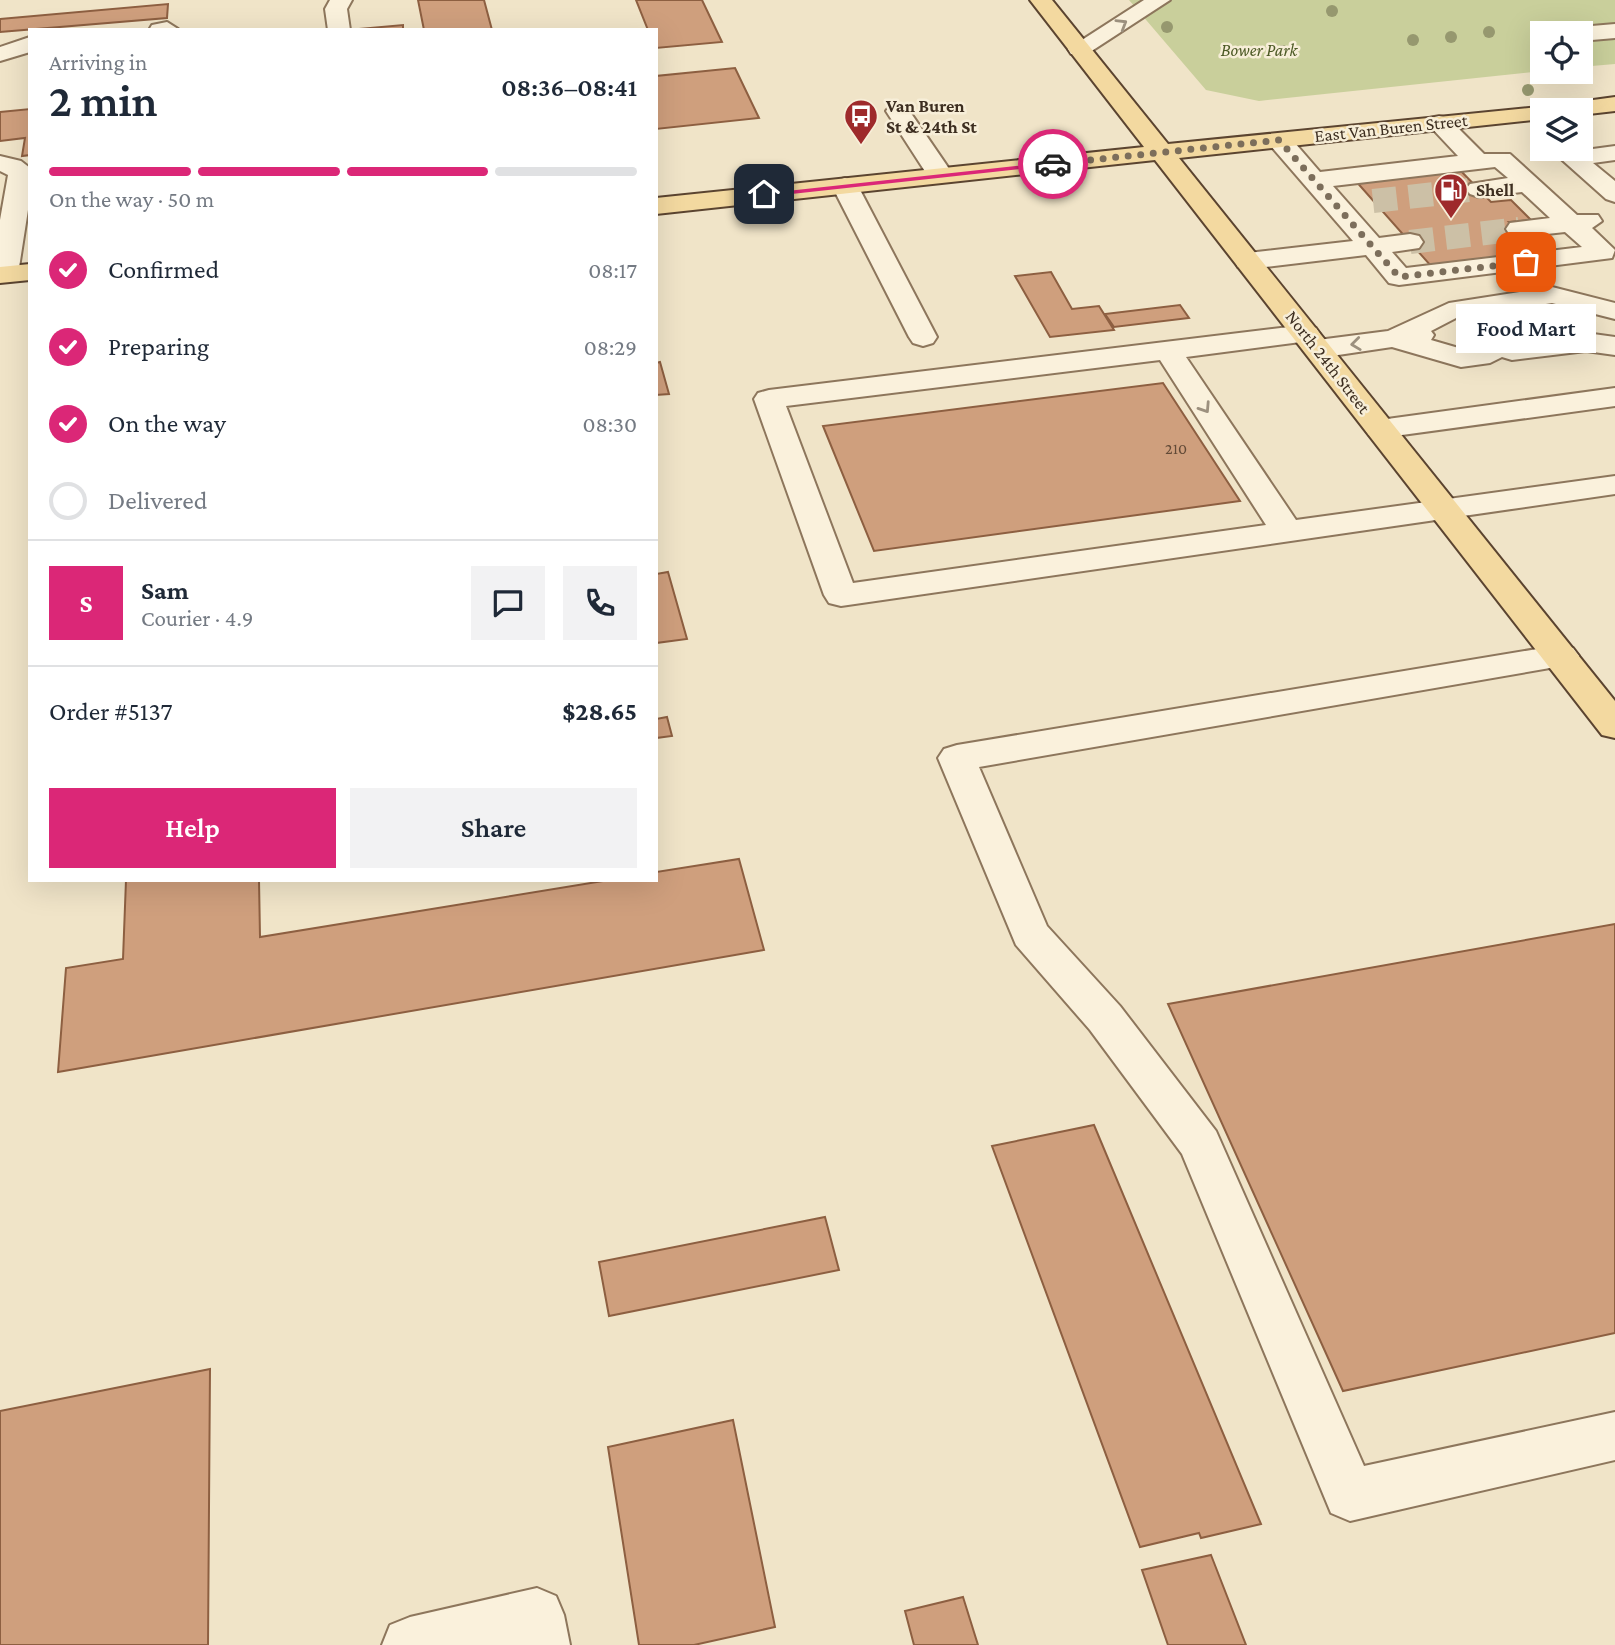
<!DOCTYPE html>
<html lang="en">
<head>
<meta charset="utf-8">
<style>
	body { margin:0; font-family:"Crimson Pro",serif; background:#f2f2f3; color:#1f2937; height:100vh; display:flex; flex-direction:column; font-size:26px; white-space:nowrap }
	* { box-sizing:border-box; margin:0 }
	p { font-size:23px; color:#747a83 }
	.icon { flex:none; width:38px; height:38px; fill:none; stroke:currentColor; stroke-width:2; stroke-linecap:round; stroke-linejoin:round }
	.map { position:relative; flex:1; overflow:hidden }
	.drawer { position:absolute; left:28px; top:28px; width:630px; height:854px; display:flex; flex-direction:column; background:#fff; border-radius:0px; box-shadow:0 7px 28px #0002 }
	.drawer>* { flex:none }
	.buttons { position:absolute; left:1530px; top:21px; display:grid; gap:14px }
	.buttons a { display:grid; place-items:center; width:63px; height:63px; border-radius:0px; background:#fff; box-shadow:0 7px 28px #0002; font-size:35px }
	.pin { position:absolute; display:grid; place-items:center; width:60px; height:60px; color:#fff; margin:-30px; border-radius:14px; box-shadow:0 4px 10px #0006 }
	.courier { position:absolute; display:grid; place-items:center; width:70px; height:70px; margin:-35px; border:5px solid #db2777; border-radius:50%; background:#fff; color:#222; box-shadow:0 2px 9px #0007 }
	.bubble { position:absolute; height:49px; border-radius:0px; background:#fff; box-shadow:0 7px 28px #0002; font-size:23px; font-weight:600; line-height:49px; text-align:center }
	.summary em { font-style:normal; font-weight:600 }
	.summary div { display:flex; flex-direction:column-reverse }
	.summary { display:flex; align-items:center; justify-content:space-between; height:119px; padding:0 21px }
	h1 { font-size:46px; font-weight:600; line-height:52px }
	.bar { display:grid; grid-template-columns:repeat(4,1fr); gap:10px 7px; align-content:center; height:84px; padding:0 21px }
	.bar i { height:9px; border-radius:5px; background:#e0e1e3 }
	.bar .current { background:#db2777 }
	.bar p { grid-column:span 4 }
	.line { display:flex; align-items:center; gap:18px; padding:0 21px; border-top:2px solid #e0e1e3 }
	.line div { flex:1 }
	.round { display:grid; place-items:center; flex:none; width:74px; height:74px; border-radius:0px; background:#f2f2f3 }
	ol { padding:0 21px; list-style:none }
	li { display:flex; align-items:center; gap:21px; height:77px }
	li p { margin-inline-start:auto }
	li .icon { padding:7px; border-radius:50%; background:#db2777; color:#fff; stroke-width:4 }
	li:last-child { color:#747a83 }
	li i { width:38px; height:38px; border:4px solid #e0e1e3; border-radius:50% }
	.button { display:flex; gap:14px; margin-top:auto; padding:14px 21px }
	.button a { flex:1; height:80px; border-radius:0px; background:#db2777; color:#fff; font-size:28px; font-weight:600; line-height:80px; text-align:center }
	.button a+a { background:#f2f2f3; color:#1f2937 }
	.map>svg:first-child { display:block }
	.green { fill:#c9cf9b }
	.building { fill:#cf9f7d; stroke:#8d5f41; stroke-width:2 }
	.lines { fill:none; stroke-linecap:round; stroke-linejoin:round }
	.minor-tunnel-far1 { stroke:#ccc0a6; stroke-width:24; stroke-dasharray:24 12; stroke-linecap:butt }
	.minor-tunnel { stroke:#ccc0a6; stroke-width:31; stroke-dasharray:31 16; stroke-linecap:butt }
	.minor-casing { stroke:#8d765c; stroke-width:4 }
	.major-casing { stroke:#5b4430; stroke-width:4 }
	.minor { fill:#faf1dc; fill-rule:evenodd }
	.major { fill:#f3d9a0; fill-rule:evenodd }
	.tree { fill:#96986f }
	.oneway { stroke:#9c907e }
	.route { fill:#db2777 }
	.done { stroke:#7c6e5b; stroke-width:7; stroke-dasharray:0 12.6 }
	.labels { text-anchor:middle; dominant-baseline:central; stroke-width:5; stroke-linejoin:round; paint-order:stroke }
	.far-number-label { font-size:16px; fill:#624a37 }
	.far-park-label { font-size:18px; font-style:italic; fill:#4d5a26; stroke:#f7eed8 }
	.far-poi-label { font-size:18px; font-weight:bold; fill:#3d2e20; stroke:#f7eed8; text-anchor:start }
	.far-street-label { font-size:18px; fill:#3d2e20; stroke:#f7eed8 }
</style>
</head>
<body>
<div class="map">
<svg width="1615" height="1645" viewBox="0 0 1615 1645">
	<rect width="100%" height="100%" fill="#f0e4c8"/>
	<!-- green -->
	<path class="green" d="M1129 0H1615V64L1580 67V33H1542V71L1259 101 1206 90Z"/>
	<!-- building -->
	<path class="building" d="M418 0H484L492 30H424Z
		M636 0H702L722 42 656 48V30H648Z
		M168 4 167 18 0 32V19Z
		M403 25V30L359 29Z
		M735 68 759 118 656 129V76Z
		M30 109V155L22 156 25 138 0 141V112Z
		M1458 168 1491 202 1511 200 1531 220 1509 222 1544 254 1431 266 1354 179Z
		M1051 272 1072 309 1099 306 1114 330 1050 337 1015 276Z
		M1180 305 1189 318 1114 327 1105 314Z
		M1552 325 1564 337 1482 347 1471 334Z
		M660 362 669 394 656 395V363Z
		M1163 383 1240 501 874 551 823 426Z
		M668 572 687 639 656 643V574Z
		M667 717 672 736 656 738V719Z
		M739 859 764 950 58 1072 66 968 123 959 126 880H259L260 937 609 880H656V872Z
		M1615 924V1333L1343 1391 1168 1004Z
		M1094 1125 1261 1524 1201 1538 1199 1533 1140 1547 992 1146Z
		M825 1217 839 1270 609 1316 599 1262Z
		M210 1369 208 1645H0V1411Z
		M733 1420 775 1627 694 1645H639L608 1447Z
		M1211 1555 1246 1645H1168L1142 1570Z
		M963 1597 978 1645H914L905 1611Z"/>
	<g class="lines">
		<!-- minor-tunnel-far1 -->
		<path class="minor-tunnel-far1" d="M1373 201 1479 189
			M1410 242 1519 229"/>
		<!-- minor-tunnel -->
		<path class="minor-tunnel" d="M1466 326 1487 324"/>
		<!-- minor casing -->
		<g class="minor-casing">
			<path id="minor" d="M330 0H352L347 9 350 30H328L325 9Z
				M1144 0H1170L1087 54H1071L1068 49Z
				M167 22 178 29 149 30 152 25Z
				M1615 24V38L1580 41V33H1569L1580 27Z
				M30 37V52L0 61V47Z
				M898 104 906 106 954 176 950 181H932L928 176 886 111 890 106Z
				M1439 116 1448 118 1484 154H1510L1577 215H1598L1602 221 1592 228 1615 250 1612 258 1399 285 1389 283 1366 255 1248 269 1238 267 1235 261 1238 255 1248 253 1353 241 1270 145 1267 140 1270 135H1288L1320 172 1458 156 1427 123 1430 118ZM1495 167 1508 178 1470 184 1466 189 1470 194 1479 197 1522 192 1550 218 1510 223 1506 229 1510 235 1519 237 1565 232 1582 247 1406 268 1392 252 1419 248 1423 242 1419 236 1410 234 1379 238 1333 186Z
				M1615 146V160L1593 163 1615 181V202L1606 199 1560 158 1563 153Z
				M0 156 21 161 30 168V197L18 274 14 280 0 281V220L8 175 0 171Z
				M845 178 854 181 858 186 937 337 933 343 923 346 913 343 909 337 832 186 836 181Z
				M1552 287 1615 303V319L1552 303 1456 318 1431 331 1434 335 1431 340 1462 349 1490 345 1500 348 1512 342 1586 333 1615 337V355L1586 351 1512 360 1502 357 1490 363 1461 367 1392 347 1318 358 1308 355 1304 349 1308 343 1318 340 1388 331 1449 303Z
				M1306 325 1316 328 1320 334 1316 340 1186 357 1296 520 1615 476V494L841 606 829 603 824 595 754 399 758 393 769 390ZM1160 360 1266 525 853 583 786 406Z
				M1615 388V406L1380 438 1369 435 1365 429 1369 423 1380 420Z
				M1561 645 1573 648 1579 656 1573 664 979 767 1047 926 1120 1006 1216 1131 1364 1466 1615 1412V1460L1350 1521 1331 1513 1182 1154 1090 1030 1016 945 938 758 944 749 957 745Z
				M537 1588 556 1596 564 1615 570 1645H382L390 1625 410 1617Z"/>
		</g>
		<!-- major casing -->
		<g class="major-casing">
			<path id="major" d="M1030 0H1052L1168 144 1549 106 1615 97V111L1580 115V110H1542V119L1179 158 1615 701V738L1602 735 1155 160 656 214V198L1144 147Z
				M30 264V280L0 283V267Z"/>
		</g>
		<!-- minor -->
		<use href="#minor" class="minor"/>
		<!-- major -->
		<use href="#major" class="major"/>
	</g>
	<!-- trees -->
	<g class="tree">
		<circle cx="1332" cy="11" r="6"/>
		<circle cx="1167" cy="27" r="6"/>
		<circle cx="1489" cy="32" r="6"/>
		<circle cx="1451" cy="37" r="6"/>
		<circle cx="1413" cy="40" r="6"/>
		<circle cx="1283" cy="51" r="6"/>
		<circle cx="1528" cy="90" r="6"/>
	</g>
	<!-- one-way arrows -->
	<defs><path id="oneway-chevron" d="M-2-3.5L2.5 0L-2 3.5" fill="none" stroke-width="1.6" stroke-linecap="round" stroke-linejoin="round" transform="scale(1.75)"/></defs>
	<g class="oneway">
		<use href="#oneway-chevron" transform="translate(1122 24) rotate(-31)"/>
		<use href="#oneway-chevron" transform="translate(1356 344) rotate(173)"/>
		<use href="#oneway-chevron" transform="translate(1205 408) rotate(57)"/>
	</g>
	<!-- route -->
	<path class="route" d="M1053 162 1056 165 764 197 760 194Z"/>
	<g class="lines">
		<!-- done -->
		<path class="done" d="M1053 164 1279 140 1399 277 1526 262"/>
	</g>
	<!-- icons -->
	<defs>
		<g id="bus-pin" transform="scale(1.75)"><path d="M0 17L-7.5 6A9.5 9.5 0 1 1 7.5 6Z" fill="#9e2a2b" stroke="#f7eed8"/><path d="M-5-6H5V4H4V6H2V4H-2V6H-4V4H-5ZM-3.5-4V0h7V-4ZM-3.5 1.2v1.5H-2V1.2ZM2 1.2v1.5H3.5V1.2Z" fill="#fff"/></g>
		<g id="fuel-pin" transform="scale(1.75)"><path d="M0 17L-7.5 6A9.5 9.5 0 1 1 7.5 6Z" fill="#9e2a2b" stroke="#f7eed8"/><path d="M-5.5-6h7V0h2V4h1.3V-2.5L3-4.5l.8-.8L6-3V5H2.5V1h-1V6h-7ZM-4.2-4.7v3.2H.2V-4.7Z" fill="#fff"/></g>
	</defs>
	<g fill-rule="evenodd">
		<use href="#bus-pin" x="861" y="116"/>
		<use href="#fuel-pin" x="1451" y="190"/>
	</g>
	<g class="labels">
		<!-- far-number labels -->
		<g class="far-number-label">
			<text x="1176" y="448">210</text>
		</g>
		<!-- far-park labels -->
		<g class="far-park-label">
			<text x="1259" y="50">Bower Park</text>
		</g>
		<!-- far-poi labels -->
		<g class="far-poi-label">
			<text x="886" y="106">Van Buren<tspan x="886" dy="21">St &amp; 24th St</tspan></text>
			<text x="1476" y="190">Shell</text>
		</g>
		<!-- far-street labels -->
		<g class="far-street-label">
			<text transform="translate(1391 128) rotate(-6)">East Van Buren Street</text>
			<text transform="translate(1328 362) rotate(52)">North 24th Street</text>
		</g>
	</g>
</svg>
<div class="buttons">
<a><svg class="icon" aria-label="locate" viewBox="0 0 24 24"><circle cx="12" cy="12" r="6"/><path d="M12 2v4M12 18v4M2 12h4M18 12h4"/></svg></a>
<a><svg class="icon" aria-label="layers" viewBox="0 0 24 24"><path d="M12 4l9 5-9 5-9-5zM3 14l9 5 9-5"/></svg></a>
</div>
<div class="pin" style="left:1526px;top:262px;background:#ea580c"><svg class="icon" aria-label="bag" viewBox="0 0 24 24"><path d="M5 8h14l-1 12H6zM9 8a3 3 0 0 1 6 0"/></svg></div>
<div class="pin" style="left:764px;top:194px;background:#1f2937"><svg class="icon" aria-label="home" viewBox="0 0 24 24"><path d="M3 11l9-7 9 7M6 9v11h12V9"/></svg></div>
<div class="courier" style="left:1053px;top:164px"><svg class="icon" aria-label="car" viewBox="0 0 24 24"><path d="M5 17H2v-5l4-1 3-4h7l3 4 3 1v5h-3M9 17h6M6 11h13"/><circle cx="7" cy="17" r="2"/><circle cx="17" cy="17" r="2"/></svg></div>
<div class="bubble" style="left:1456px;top:304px;width:140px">Food Mart</div>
<section class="drawer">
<div class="summary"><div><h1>2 min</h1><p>Arriving in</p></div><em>08:36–08:41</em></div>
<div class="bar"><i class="current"></i><i class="current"></i><i class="current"></i><i></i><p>On the way · 50 m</p></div>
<ol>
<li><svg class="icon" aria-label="check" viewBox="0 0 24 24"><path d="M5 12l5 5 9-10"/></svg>Confirmed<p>08:17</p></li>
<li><svg class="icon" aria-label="check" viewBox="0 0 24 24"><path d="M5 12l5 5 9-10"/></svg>Preparing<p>08:29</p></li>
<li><svg class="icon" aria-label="check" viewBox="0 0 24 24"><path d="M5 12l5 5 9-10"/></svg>On the way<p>08:30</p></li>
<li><i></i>Delivered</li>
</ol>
<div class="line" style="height:126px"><b class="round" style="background:#db2777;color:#fff">S</b><div><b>Sam</b><p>Courier · 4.9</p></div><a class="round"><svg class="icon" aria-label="chat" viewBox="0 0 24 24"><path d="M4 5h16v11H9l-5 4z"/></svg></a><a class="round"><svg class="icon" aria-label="phone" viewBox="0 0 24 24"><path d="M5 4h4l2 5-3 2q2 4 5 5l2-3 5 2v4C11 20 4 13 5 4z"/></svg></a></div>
<div class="line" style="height:91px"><div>Order #5137</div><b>$28.65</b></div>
<div class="button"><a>Help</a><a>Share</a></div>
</section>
</div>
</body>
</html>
